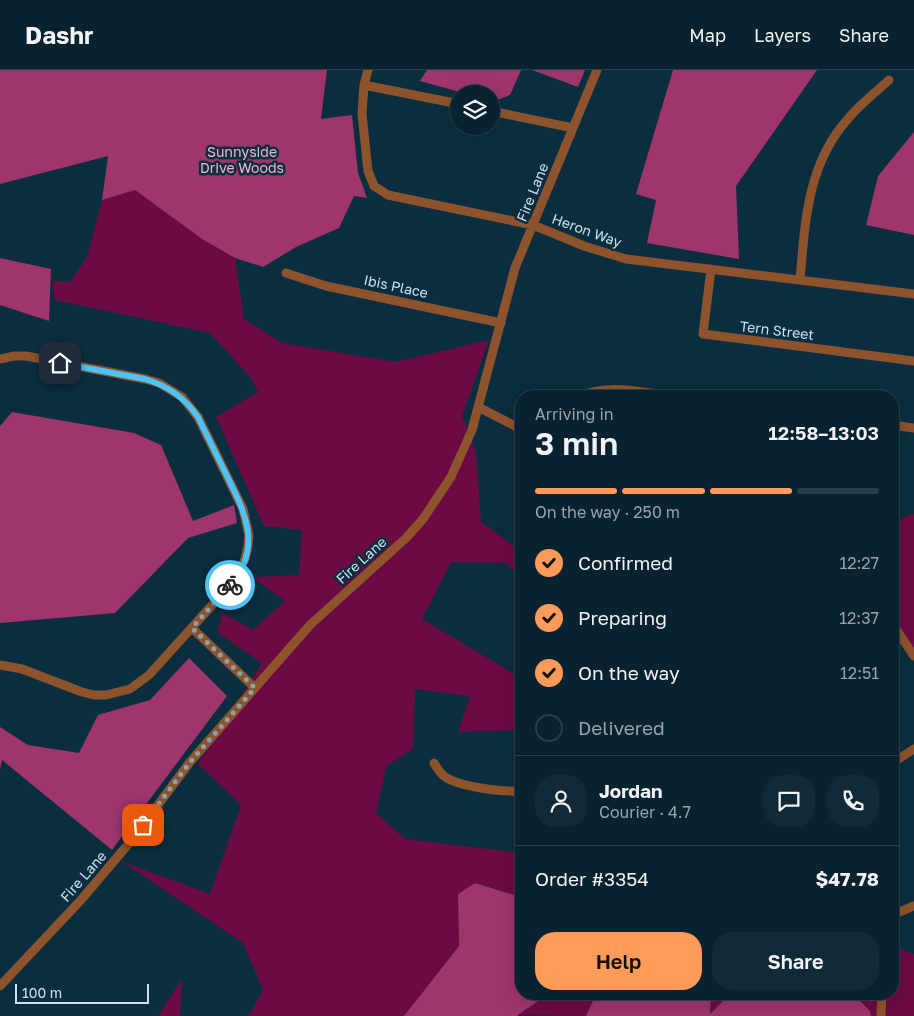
<!DOCTYPE html>
<html lang="en">
<head>
<meta charset="utf-8">
<style>
	body { margin:0; font-family:"Golos Text",sans-serif; background:#112a37; color:#f1f3f6; height:100vh; display:flex; flex-direction:column; font-size:19px; white-space:nowrap }
	* { box-sizing:border-box; margin:0 }
	p { font-size:16px; color:#98a4aa }
	.icon { flex:none; width:28px; height:28px; fill:none; stroke:currentColor; stroke-width:2; stroke-linecap:round; stroke-linejoin:round }
	.map { position:relative; flex:1; overflow:hidden }
	.drawer { position:absolute; left:515px; top:320px; width:384px; height:610px; display:flex; flex-direction:column; background:#08222f; border-radius:20px; box-shadow:0 5px 20px #0002,0 0 0 1px #293f4b }
	.drawer>* { flex:none }
	.fabs { position:absolute; left:450px; top:15px; display:grid; gap:10px }
	.fabs a { display:grid; place-items:center; width:50px; height:50px; border-radius:50%; background:#08222f; box-shadow:0 5px 20px #0002,0 0 0 1px #293f4b; font-size:25px }
	.scale { position:absolute; left:15px; bottom:12px; width:134px; box-sizing:border-box; padding-left:5px; border:2px solid #cee1eb; border-top:0; font-size:14px; line-height:18px; white-space:nowrap; color:#cee1eb; -webkit-text-stroke:4px #0a2e3f; paint-order:stroke }
	.pin { position:absolute; display:grid; place-items:center; width:42px; height:42px; color:#fff; margin:-21px; border-radius:10px; box-shadow:0 2px 8px #0006 }
	.courier { position:absolute; display:grid; place-items:center; width:50px; height:50px; margin:-25px; border:4px solid #4fc3f7; border-radius:50%; background:#fff; color:#222; box-shadow:0 1px 6px #0007 }
	.headline em { font-style:normal; font-weight:600 }
	.headline div { display:flex; flex-direction:column-reverse }
	.headline { display:flex; align-items:center; justify-content:space-between; height:85px; padding:0 20px }
	h1 { font-size:32px; font-weight:600; line-height:38px }
	.bar { display:grid; grid-template-columns:repeat(4,1fr); gap:8px 5px; align-content:center; height:60px; padding:0 20px }
	.bar i { height:6px; border-radius:4px; background:#293f4b }
	.bar .current { background:#ff9b5a }
	.bar p { grid-column:span 4 }
	.line { display:flex; align-items:center; gap:12px; padding:0 20px; border-top:1px solid #293f4b }
	.line div { flex:1 }
	.round { display:grid; place-items:center; flex:none; width:52px; height:52px; border-radius:20px; background:#112a37 }
	ol { padding:0 20px; list-style:none }
	li { display:flex; align-items:center; gap:15px; height:55px }
	li p { margin-inline-start:auto }
	li .icon { padding:5px; border-radius:50%; background:#ff9b5a; color:#111; stroke-width:4 }
	li:last-child { color:#98a4aa }
	li i { width:28px; height:28px; border:2px solid #293f4b; border-radius:50% }
	.button { display:flex; gap:10px; margin-top:auto; padding:10px 20px }
	.button a { flex:1; height:58px; border-radius:20px; background:#ff9b5a; color:#111; font-size:20px; font-weight:600; line-height:58px; text-align:center }
	.button a+a { background:#112a37; color:#f1f3f6 }
	header { display:flex; align-items:center; gap:30px; box-sizing:border-box; height:70px; padding:0 25px; background:#08222f; border-bottom:1px solid #293f4b }
	header strong { font-size:24px }
	nav { display:flex; gap:28px; margin-inline-start:auto; font-size:18px }
	.map>svg:first-child { display:block }
	.green { fill:#6c0a43 }
	.forest { fill:#9e356b }
	.lines { fill:none; stroke-linecap:round; stroke-linejoin:round }
	.street { stroke:#8d532c; stroke-width:9 }
	.done { stroke:#89a2af; stroke-width:5; stroke-dasharray:0 9 }
	.route { stroke:#4fc3f7; stroke-width:6 }
	.labels { text-anchor:middle; dominant-baseline:central; stroke-width:5; stroke-linejoin:round; paint-order:stroke }
	.park-label { font-size:14px; fill:#f1b8d0; stroke:#0a2e3f }
	.street-label { font-size:14px; fill:#cee1eb; stroke:#0a2e3f }
</style>
</head>
<body>
<header>
<strong>Dashr</strong>
<nav><a>Map</a><a>Layers</a><a>Share</a></nav>
</header>
<div class="map">
<svg width="914" height="946" viewBox="0 0 914 946">
	<rect width="100%" height="100%" fill="#0a2e3f"/>
	<!-- green -->
	<path class="green" d="M135 120 202 169 235 188 244 249 282 273 396 292 489 270 462 346 476 382 481 452 521 481V508L506 493 451 492 422 549 521 608V660L458 662 470 626 415 619 413 679 386 696 376 743 405 769 521 783V827L476 813 458 824 459 876 404 946H246L250 944 263 920 243 873 123 792 210 824 241 735 198 694 262 593 218 563 222 543 253 560 285 531 252 507 299 505 302 460 264 456 216 347 258 322 251 308 210 263 55 230 52 211 70 212 87 187 102 130Z
		M914 444V589L893 557V454L908 445Z
		M893 876 914 884V946H871L870 941 853 924H892Z
		M182 909 180 946H158Z
		M548 924H596L586 946 517 945Z
		M711 924H730L709 945Z"/>
	<!-- forest -->
	<path class="forest" d="M0 0H327L321 49 352 45 358 103 367 128 354 126 339 158 296 177 263 197 235 188 202 169 135 120 102 130 108 86 0 114Z
		M427 0H521L510 25 495 31 491 30V24H467L420 11Z
		M532 0H585L578 17Z
		M673 0H817L736 116 739 189 647 173 656 130 636 124Z
		M914 62V165L866 155 878 106Z
		M0 188 51 199 49 251 0 235Z
		M12 342 134 363 161 375 193 451 234 435 237 453 188 468 115 543 0 553V356Z
		M189 588 227 626 112 780 2 690 0 700V657L28 675 79 683 98 645 150 630Z
		M475 813 521 827V924H548L518 945V946H404L459 876 458 824Z
		M596 924H711L710 944 730 924H853L870 941 871 946H586Z"/>
	<g class="lines">
		<!-- street -->
		<path class="street" d="M368 0 364 15 362 44 368 101 374 116 388 125 533 155 584 176 626 189 914 224
			M364 15 459 34
			M491 41 573 58
			M711 199 703 264 914 291
			M286 203 326 216 501 253
			M800 210C805 153 807 95 847 50 859 35 875 23 889 10
			M0 289 14 286H26L145 309 159 313 182 327 198 347 243 439 249 465 248 476 245 489 233 512 149 605 130 619 106 625H94L82 622 22 599 0 595
			M581 326C609 313 643 323 674 326
			M478 337 521 359
			M892 355 914 358
			M892 553 914 586
			M192 558 255 618
			M892 572 901 567
			M434 693C437 698 439 702 444 706 458 717 503 722 521 721
			M892 693 914 679
			M892 845 914 836
			M0 916 81 830 131 771 190 692 310 555 406 468 423 449 451 407 472 360 515 198 597 0
			M881 946 882 924"/>
	</g>
	<g class="lines">
		<!-- done -->
		<path class="done" d="M143 755 190 692 255 618 192 558 230 515"/>
		<!-- route -->
		<path class="route" d="M60 293 145 309C168 316 184 327 198 347 207 365 216 384 225 402 244 440 264 477 230 515"/>
	</g>
	<g class="labels">
		<!-- park labels -->
		<g class="park-label">
			<text x="242" y="81">Sunnyside<tspan x="242" dy="16">Drive Woods</tspan></text>
		</g>
		<!-- street labels -->
		<g class="street-label">
			<text transform="translate(532 122) rotate(-68)">Fire Lane</text>
			<text transform="translate(587 160) rotate(20)">Heron Way</text>
			<text transform="translate(396 216) rotate(12)">Ibis Place</text>
			<text transform="translate(777 260) rotate(7)">Tern Street</text>
			<text transform="translate(361 490) rotate(-42)">Fire Lane</text>
			<text transform="translate(83 806) rotate(-49)">Fire Lane</text>
		</g>
	</g>
</svg>
<div class="fabs">
<a><svg class="icon" aria-label="layers" viewBox="0 0 24 24"><path d="M12 4l9 5-9 5-9-5zM3 14l9 5 9-5"/></svg></a>
</div>
<div class="scale">100 m</div>
<div class="pin" style="left:143px;top:755px;background:#ea580c"><svg class="icon" aria-label="bag" viewBox="0 0 24 24"><path d="M5 8h14l-1 12H6zM9 8a3 3 0 0 1 6 0"/></svg></div>
<div class="pin" style="left:60px;top:293px;background:#1f2937"><svg class="icon" aria-label="home" viewBox="0 0 24 24"><path d="M3 11l9-7 9 7M6 9v11h12V9"/></svg></div>
<div class="courier" style="left:230px;top:515px"><svg class="icon" aria-label="bike" viewBox="0 0 24 24"><circle cx="6" cy="16" r="4"/><circle cx="18" cy="16" r="4"/><path d="M6 16l4-8h5l3 8M10 8l3 8H6M13 5h3"/></svg></div>
<section class="drawer">
<div class="headline"><div><h1>3 min</h1><p>Arriving in</p></div><em>12:58–13:03</em></div>
<div class="bar"><i class="current"></i><i class="current"></i><i class="current"></i><i></i><p>On the way · 250 m</p></div>
<ol>
<li><svg class="icon" aria-label="check" viewBox="0 0 24 24"><path d="M5 12l5 5 9-10"/></svg>Confirmed<p>12:27</p></li>
<li><svg class="icon" aria-label="check" viewBox="0 0 24 24"><path d="M5 12l5 5 9-10"/></svg>Preparing<p>12:37</p></li>
<li><svg class="icon" aria-label="check" viewBox="0 0 24 24"><path d="M5 12l5 5 9-10"/></svg>On the way<p>12:51</p></li>
<li><i></i>Delivered</li>
</ol>
<div class="line" style="height:90px"><a class="round"><svg class="icon" aria-label="person" viewBox="0 0 24 24"><circle cx="12" cy="8" r="4"/><path d="M4 21q1-7 8-7t8 7"/></svg></a><div><b>Jordan</b><p>Courier · 4.7</p></div><a class="round"><svg class="icon" aria-label="chat" viewBox="0 0 24 24"><path d="M4 5h16v11H9l-5 4z"/></svg></a><a class="round"><svg class="icon" aria-label="phone" viewBox="0 0 24 24"><path d="M5 4h4l2 5-3 2q2 4 5 5l2-3 5 2v4C11 20 4 13 5 4z"/></svg></a></div>
<div class="line" style="height:65px"><div>Order #3354</div><b>$47.78</b></div>
<div class="button"><a>Help</a><a>Share</a></div>
</section>
</div>
</body>
</html>
